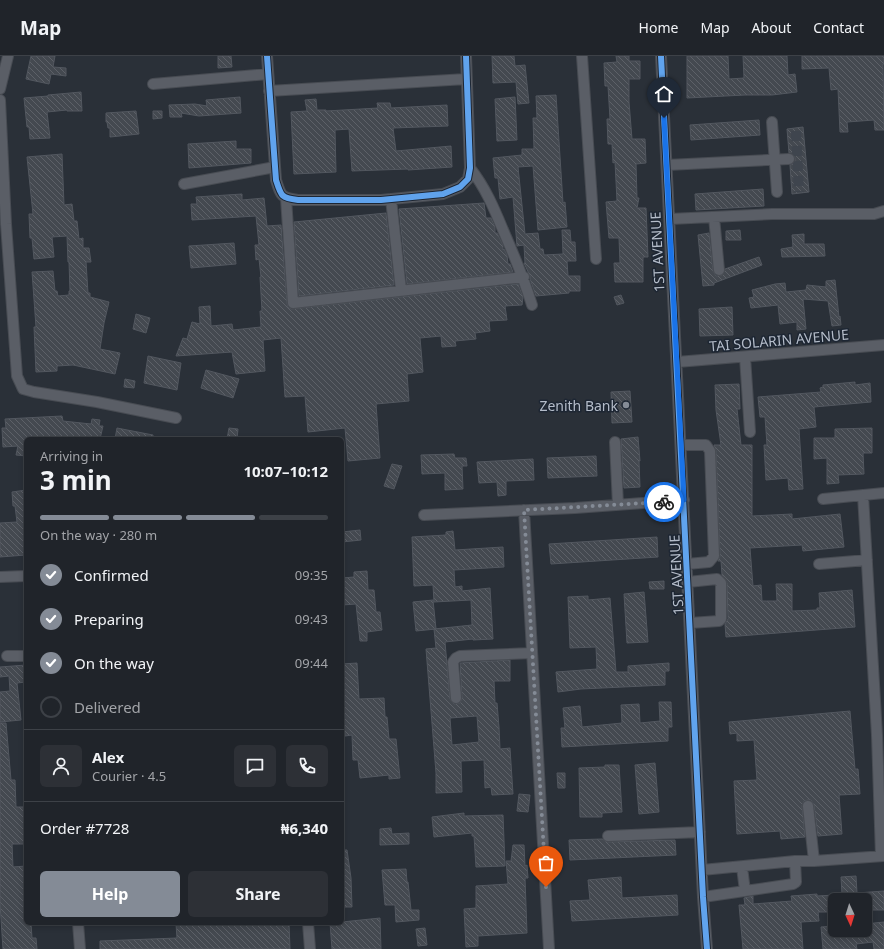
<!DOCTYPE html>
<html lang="en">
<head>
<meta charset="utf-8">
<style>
	body { margin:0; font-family:"Noto Sans",sans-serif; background:#2d3036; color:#f1f3f6; height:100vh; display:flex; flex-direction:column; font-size:15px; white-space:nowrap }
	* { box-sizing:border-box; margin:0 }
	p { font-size:13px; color:#a2a4a8 }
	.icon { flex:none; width:22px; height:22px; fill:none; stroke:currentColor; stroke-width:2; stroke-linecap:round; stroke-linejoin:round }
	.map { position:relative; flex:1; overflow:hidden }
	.details { position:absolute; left:24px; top:381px; width:320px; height:488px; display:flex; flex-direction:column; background:#20242a; border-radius:6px; box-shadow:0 2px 6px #0003,0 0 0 1px #3d4147 }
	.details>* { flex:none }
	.needle { width:26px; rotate:176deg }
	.buttons { position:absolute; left:828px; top:837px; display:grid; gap:8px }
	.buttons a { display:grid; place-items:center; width:44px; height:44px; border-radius:6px; background:#20242a; box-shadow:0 2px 6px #0003,0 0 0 1px #3d4147; font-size:20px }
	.pin { position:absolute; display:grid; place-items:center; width:34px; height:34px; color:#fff; margin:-41px -17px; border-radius:50% 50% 50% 0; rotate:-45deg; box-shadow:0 0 4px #0007 }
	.pin .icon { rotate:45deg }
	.courier { position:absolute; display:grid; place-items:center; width:40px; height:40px; margin:-20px; border:3px solid #1a73e8; border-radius:50%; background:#fff; color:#222; box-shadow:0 1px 5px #0007 }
	.head em { font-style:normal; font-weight:700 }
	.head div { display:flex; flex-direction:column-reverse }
	.head { display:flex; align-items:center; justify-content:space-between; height:68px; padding:0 16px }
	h1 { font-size:26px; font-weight:700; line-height:30px }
	.bar { display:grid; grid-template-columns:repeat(4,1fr); gap:6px 4px; align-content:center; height:48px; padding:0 16px }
	.bar i { height:5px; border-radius:3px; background:#3d4147 }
	.bar .selected { background:#848b96 }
	.bar p { grid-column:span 4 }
	.line { display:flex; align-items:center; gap:10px; padding:0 16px; border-top:1px solid #3d4147 }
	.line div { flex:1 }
	.round { display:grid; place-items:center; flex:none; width:42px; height:42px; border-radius:6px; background:#2d3036 }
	ol { padding:0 16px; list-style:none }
	li { display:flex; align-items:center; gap:12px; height:44px }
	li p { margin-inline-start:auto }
	li .icon { padding:4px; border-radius:50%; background:#848b96; color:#fff; stroke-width:4 }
	li:last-child { color:#a2a4a8 }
	li i { width:22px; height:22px; border:2px solid #3d4147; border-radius:50% }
	.cta { display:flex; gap:8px; margin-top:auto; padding:8px 16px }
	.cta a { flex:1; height:46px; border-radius:6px; background:#848b96; color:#fff; font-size:16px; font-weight:700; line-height:46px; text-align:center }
	.cta a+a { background:#2d3036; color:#f1f3f6 }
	header { display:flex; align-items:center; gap:24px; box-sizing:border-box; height:56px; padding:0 20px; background:#20242a; border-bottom:1px solid #3d4147 }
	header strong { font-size:19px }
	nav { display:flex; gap:22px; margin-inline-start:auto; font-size:14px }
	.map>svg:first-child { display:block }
	.building { fill:url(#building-back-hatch); stroke:#52575f; fill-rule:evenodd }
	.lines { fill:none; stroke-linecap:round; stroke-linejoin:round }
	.minor-tunnel { stroke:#3f454e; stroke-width:10; stroke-dasharray:10 5; stroke-linecap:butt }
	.minor-casing { stroke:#484c53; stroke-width:12 }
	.minor { stroke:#5a5e66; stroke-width:10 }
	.cycleway-casing { stroke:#1d2633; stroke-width:8 }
	.cycleway { stroke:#60a3ed; stroke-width:6 }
	.done { stroke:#848b96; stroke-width:4; stroke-dasharray:0 7.2 }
	.route { stroke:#1a73e8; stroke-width:5 }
	.poi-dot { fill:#848b96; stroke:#1d2633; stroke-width:1.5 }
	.labels { text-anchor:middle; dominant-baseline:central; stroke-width:3; stroke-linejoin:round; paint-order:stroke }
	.street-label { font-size:14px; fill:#b4bcc9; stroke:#1d2633 }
	.poi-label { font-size:14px; fill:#b4bcc9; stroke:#1d2633; text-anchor:end }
</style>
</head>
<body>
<header>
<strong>Map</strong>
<nav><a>Home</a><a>Map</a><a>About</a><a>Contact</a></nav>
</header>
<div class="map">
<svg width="884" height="893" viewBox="0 0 884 893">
	<defs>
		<pattern id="building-back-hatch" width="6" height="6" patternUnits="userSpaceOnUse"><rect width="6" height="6" fill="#444950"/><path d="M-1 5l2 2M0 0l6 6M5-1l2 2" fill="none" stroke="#5d6168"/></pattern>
	</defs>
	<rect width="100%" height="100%" fill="#2a3038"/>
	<!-- building -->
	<path class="building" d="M31 0H55L53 11 66 12V20L51 18 49 28 26 23Z
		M218 0H231L232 11 218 12Z
		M492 0H514L515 10 525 9 529 47 518 48 516 26 493 27Z
		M616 0H629V5H640V23H629V46L632 83H645L646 107 636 108 637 142H639L637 152H646L648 201H643V226H615L614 207H620L619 182H609L606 146 617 145 615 106 613 107 612 88H608L607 63H610L608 30H605L604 7 617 6Z
		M687 0H728L729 23 744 22 743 0H787L788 19 795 18 797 36 772 39H745L687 42Z
		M802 0H884V8H883L884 74H875L874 64 847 66 848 76H840L838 33 831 34 829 12 802 13Z
		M81 36 82 55H67V54L47 56 50 82 30 83 29 71H27L24 42 48 40V39Z
		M556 39 563 147 565 146 567 171 538 174 533 110 518 111 525 178 538 177 540 193H543L544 199 563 198 562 174H570L571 186H575L576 205H567L568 220H580V235H569V237L536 240 530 223V220L524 207H525L524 189 517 190 513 141 500 143 498 122H495L493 102 522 99V93H534L533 62H537L536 40Z
		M240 41 241 57 199 60 181 57 182 61H170L169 49 195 48 207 50 206 44Z
		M515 41 517 84 497 85 495 43Z
		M316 43 317 54H326V55L378 52 377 47H390L391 52 447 49 448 70 393 72 396 95 451 90 452 111 408 114V113L352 115 349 73 335 74 336 116 294 118 291 56 307 55 305 44Z
		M136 55 139 78 110 81V72H108L107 66H106V57Z
		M153 55H162V62L153 63Z
		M759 64 760 79 691 84 690 69Z
		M803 71 809 136 792 138 790 109 795 106V102L792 97H789L787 73Z
		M236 85V93H251V107L189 112 188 88Z
		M62 98 64 149 72 148 74 165H77L79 183 83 182V192H89L91 206H86L88 237H90V241L109 246 104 267 100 293 120 297 115 318 73 309 57 310V315L36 316 34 271H36L32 216 53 215 55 235H57L58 240 69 239V235H70L69 206H68L67 180 52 181 54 201 34 203 32 182H30L29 158H33L27 101Z
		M763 133 764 150 696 154 695 138Z
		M242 138V144L264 142 267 170 281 169 287 247 288 251 291 253 518 228 523 241 522 249 505 250 507 264 489 265 490 275 475 277 476 283 455 285 456 290 442 291 441 280 420 282 423 316 407 318 409 345 376 348 380 402 348 405 345 372 308 376 305 340 285 341 281 282 263 284 265 315 236 318 232 296 176 300 183 282 187 283 192 266 200 268 199 251 210 250 211 270 232 268 233 274 261 271 260 255H262L260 221H261L259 203 256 204 255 189H259L256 160 192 164 191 148H197L196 141Z
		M484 147 486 162H491L495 171V177H497L503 189V194L504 193 507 199 508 208H510L513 216 407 228 399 153Z
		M386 157 394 229 299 240 294 166Z
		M740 174 741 184H726V175Z
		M709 177 713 215 716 220 722 219 725 213 759 201 762 209 714 227V229L703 230 698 179Z
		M804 178V188H824L825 200 782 201 781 193 793 191 792 179Z
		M234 187 236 208 191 212 189 190Z
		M835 224 839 261 840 260 841 269 832 270 828 245 803 243 806 273 797 274V266L780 268 778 249 751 252 749 242 754 241 752 234 775 228 785 227 786 236 806 234 807 229 826 231V225Z
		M621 239 624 247 617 249 614 241Z
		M732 251 733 279 700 280 699 253Z
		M136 258 150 262 146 277 133 273Z
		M148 300 181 307 177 334 144 327Z
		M206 314 239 323 233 342 201 332Z
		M125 323 135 325 134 332 124 331Z
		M855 326V329L870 327 871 346 814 351 816 371 799 373 803 433 789 434 788 422 766 424 764 389H767L765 361H760L758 341 821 336 820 332 823 331V329Z
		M739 328 740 353H737L741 389H752V460L792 458V463L840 458 844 491 803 495 802 489 750 492 753 530 761 529 762 545H777L776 528H792V555L817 554V552H820L819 537 852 534 855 571 726 581 725 568 728 563 727 527 722 519 721 505H718L720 500 716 395 714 389H721L716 354 715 329Z
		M630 335 632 366 612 367 611 336Z
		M62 360 63 365 91 368 92 363 100 364 99 370H103L100 383H57V381L26 383V400L16 399 18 390 3 391 2 372H6L5 363Z
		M117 372 153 379V383H115Z
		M229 372 238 373 237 383H227Z
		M872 372V397H863L864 418 838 419 839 427 827 428V402L814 403V382H835V373Z
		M638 381 640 405H639L640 431 624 432 621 383Z
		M454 398 455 402H466L467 410H462L463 433 445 434V417L422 418 421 399Z
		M596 400 597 420 548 422 547 402Z
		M533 403 534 424 506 425V439L498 440 497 426 479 427 477 406Z
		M392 408 402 410 394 433 384 430Z
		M26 434V499L0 501V467L17 466 15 450H13L12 436Z
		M360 474 361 484 342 486V476Z
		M453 475 455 494 503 491 504 511 454 514 455 531 462 530V535L490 532 493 583 473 584V583L445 586 450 643 454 648 460 647 462 642 460 607 510 604V625H494L495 647H497L499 671 500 693 510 692 513 738 492 739 491 731 485 732 484 704 461 705 462 736 436 737V717L426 593 436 592 434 573 472 569 471 544 434 546 433 529 414 530 412 481 446 479V476ZM477 660 479 686 452 689 450 662Z
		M657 481 658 501 551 508 549 488Z
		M367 515 368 534H374L376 556H380L382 574 367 576V585H360L356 548 342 549V522L354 521V516Z
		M664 525V533H650L649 526Z
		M644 536 648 586 627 587 624 538Z
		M588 540V544L610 542 616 616H628V610L669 607V615H665V629L581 633 558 636 556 616 597 613 596 591 570 592 568 541Z
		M433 544 436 573 416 575 413 546Z
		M357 607 359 643 384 642 385 661H387L389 683H396L400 722 389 723V719L360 722 358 704H353L352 679 345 680 343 638H342V608Z
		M26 609V626L17 627 21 664 0 666V636L10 635 9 620 0 621V611Z
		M659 646H671L672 671H668V685L562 691 561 672H565L563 652 580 650 582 671 622 667 621 649 639 648 640 667 660 665Z
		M850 655 855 713H858L860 738 839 739 842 778 818 780 814 749 811 744H808L804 745 802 750 805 781 781 783 780 775 737 778 734 725 757 724 754 684 737 685V677L730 678 729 666Z
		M0 667H6L11 724H15L16 751H26V788H12L13 811 26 810V867H31L32 882H36L37 893H3L0 848Z
		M655 707 659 756 639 758 635 709Z
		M605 709H619L622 756 602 757V761H580L579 712 605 711Z
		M557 717H565V732H558Z
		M519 738 530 739 528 756 517 755Z
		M464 757V760L503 759 505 810 476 811 474 780H472V777L434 781 432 761Z
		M391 772 392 778 409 777V788L380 789V773Z
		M602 783 608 786 675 784 676 799 570 804 569 784Z
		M513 789H524L525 810 527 809 528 822H525L527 877 478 880V890L466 891 464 853 476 852V830L508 828 506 805H511Z
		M342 794H347L351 822 352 851H342Z
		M406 813 407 826H408L411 854H419V864L396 866 395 849H385L382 814Z
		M856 820 857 837 884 835V854H865V844H838V838H842L841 821Z
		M621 821 622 842 677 839 678 859 572 865 570 845 590 844 588 824Z
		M817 838V840L835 839V856H818L819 865 801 866 803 893H743L739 849H745L744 842 753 840V848L792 845 791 840Z
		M380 862 381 893H332L330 867H342V866Z
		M884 866V893H874L873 886 856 888 857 893H823L821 871 835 870V874H865V868Z
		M192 867H289L290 893H100V885L177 882 176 868Z
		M425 872 427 889 418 890 416 873Z"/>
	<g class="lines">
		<!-- minor-tunnel -->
		<path class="minor-tunnel" d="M796 75 799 136"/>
		<!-- minor casing -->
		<g class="minor-casing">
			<path id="minor" d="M267 0 276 124C281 140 281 142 298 144H381L443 138 460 131 468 123 470 112 466 0
				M582 0 596 203
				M661 0 703 841 707 893
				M153 28 268 18
				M0 33 8 0
				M269 35 466 23
				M0 44 6 168 17 320 23 333 34 336 97 346 176 362
				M772 66 777 136
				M667 109 789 103
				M470 112C485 131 494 152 503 174 514 199 524 223 532 249
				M184 128 275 111
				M286 142 293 247 524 221
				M391 143 401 234
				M714 161 719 214
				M670 163 772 158H874L884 155
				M745 301 750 376
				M677 306 884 289
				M615 386 618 449
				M681 389H706L710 395 714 500 709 506 687 508
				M863 439 877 679 881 800
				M823 443 884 437
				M524 454 549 893
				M424 459 575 452 684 444
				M819 508 867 504
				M0 521 26 520
				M688 526 717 523 721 527V563L719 565 690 567
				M7 600H26
				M456 642 453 606 456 602 460 600 532 597
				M808 750 814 805
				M608 780 700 776
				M742 811 745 835
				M702 814 795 805H814L884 800
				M703 841 793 828 796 826 795 805
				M78 867 80 893
				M308 867 310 893"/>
		</g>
		<!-- minor -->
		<use href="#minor" class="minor"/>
		<!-- cycleway casing -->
		<g class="cycleway-casing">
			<path id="cycleway" d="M267 0 276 124C281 140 281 142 298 144H381L443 138 460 131 468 123 470 112 466 0
				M661 0 703 841 707 893"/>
		</g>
		<!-- cycleway -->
		<use href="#cycleway" class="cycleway"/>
	</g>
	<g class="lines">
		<!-- done -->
		<path class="done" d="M546 831 524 454 664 446"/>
		<!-- route -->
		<path class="route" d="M664 62 684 444 664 446"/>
	</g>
	<!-- markers -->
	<circle class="poi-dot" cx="626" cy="349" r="4"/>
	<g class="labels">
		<!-- street labels -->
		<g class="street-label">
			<text transform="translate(657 196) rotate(-93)">1ST AVENUE</text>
			<text transform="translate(779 284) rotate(-5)">TAI SOLARIN AVENUE</text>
			<text transform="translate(676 519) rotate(-93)">1ST AVENUE</text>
		</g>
		<!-- poi labels -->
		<g class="poi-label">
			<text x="618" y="349">Zenith Bank</text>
		</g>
	</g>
</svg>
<div class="buttons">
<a><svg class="needle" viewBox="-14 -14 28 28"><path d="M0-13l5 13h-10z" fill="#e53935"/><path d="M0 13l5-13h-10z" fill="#a2a4a8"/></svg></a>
</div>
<div class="pin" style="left:546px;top:831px;background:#ea580c"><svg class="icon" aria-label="bag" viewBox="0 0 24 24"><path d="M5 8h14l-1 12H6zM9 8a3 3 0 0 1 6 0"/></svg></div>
<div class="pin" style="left:664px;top:62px;background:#1f2937"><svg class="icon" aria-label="home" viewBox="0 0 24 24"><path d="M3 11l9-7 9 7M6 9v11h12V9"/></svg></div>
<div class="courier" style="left:664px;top:446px"><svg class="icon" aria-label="bike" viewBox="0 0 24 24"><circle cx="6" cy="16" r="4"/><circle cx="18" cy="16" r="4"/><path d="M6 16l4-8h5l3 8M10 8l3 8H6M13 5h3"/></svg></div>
<section class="details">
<div class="head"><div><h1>3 min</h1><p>Arriving in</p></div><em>10:07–10:12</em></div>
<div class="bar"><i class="selected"></i><i class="selected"></i><i class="selected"></i><i></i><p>On the way · 280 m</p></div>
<ol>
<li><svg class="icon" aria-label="check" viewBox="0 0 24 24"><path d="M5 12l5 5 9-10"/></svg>Confirmed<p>09:35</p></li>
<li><svg class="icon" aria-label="check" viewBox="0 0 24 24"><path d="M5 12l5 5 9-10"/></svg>Preparing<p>09:43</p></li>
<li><svg class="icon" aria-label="check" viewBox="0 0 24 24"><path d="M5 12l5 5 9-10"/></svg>On the way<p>09:44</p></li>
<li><i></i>Delivered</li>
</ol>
<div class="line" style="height:72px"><a class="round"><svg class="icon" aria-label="person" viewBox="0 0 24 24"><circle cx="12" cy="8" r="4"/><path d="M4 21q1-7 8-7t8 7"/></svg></a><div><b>Alex</b><p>Courier · 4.5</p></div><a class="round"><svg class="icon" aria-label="chat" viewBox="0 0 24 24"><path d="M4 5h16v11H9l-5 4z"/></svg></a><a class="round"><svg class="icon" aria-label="phone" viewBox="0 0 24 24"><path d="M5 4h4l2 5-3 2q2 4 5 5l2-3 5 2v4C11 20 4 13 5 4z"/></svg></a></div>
<div class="line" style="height:52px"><div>Order #7728</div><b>₦6,340</b></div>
<div class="cta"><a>Help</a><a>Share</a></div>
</section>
</div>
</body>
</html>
